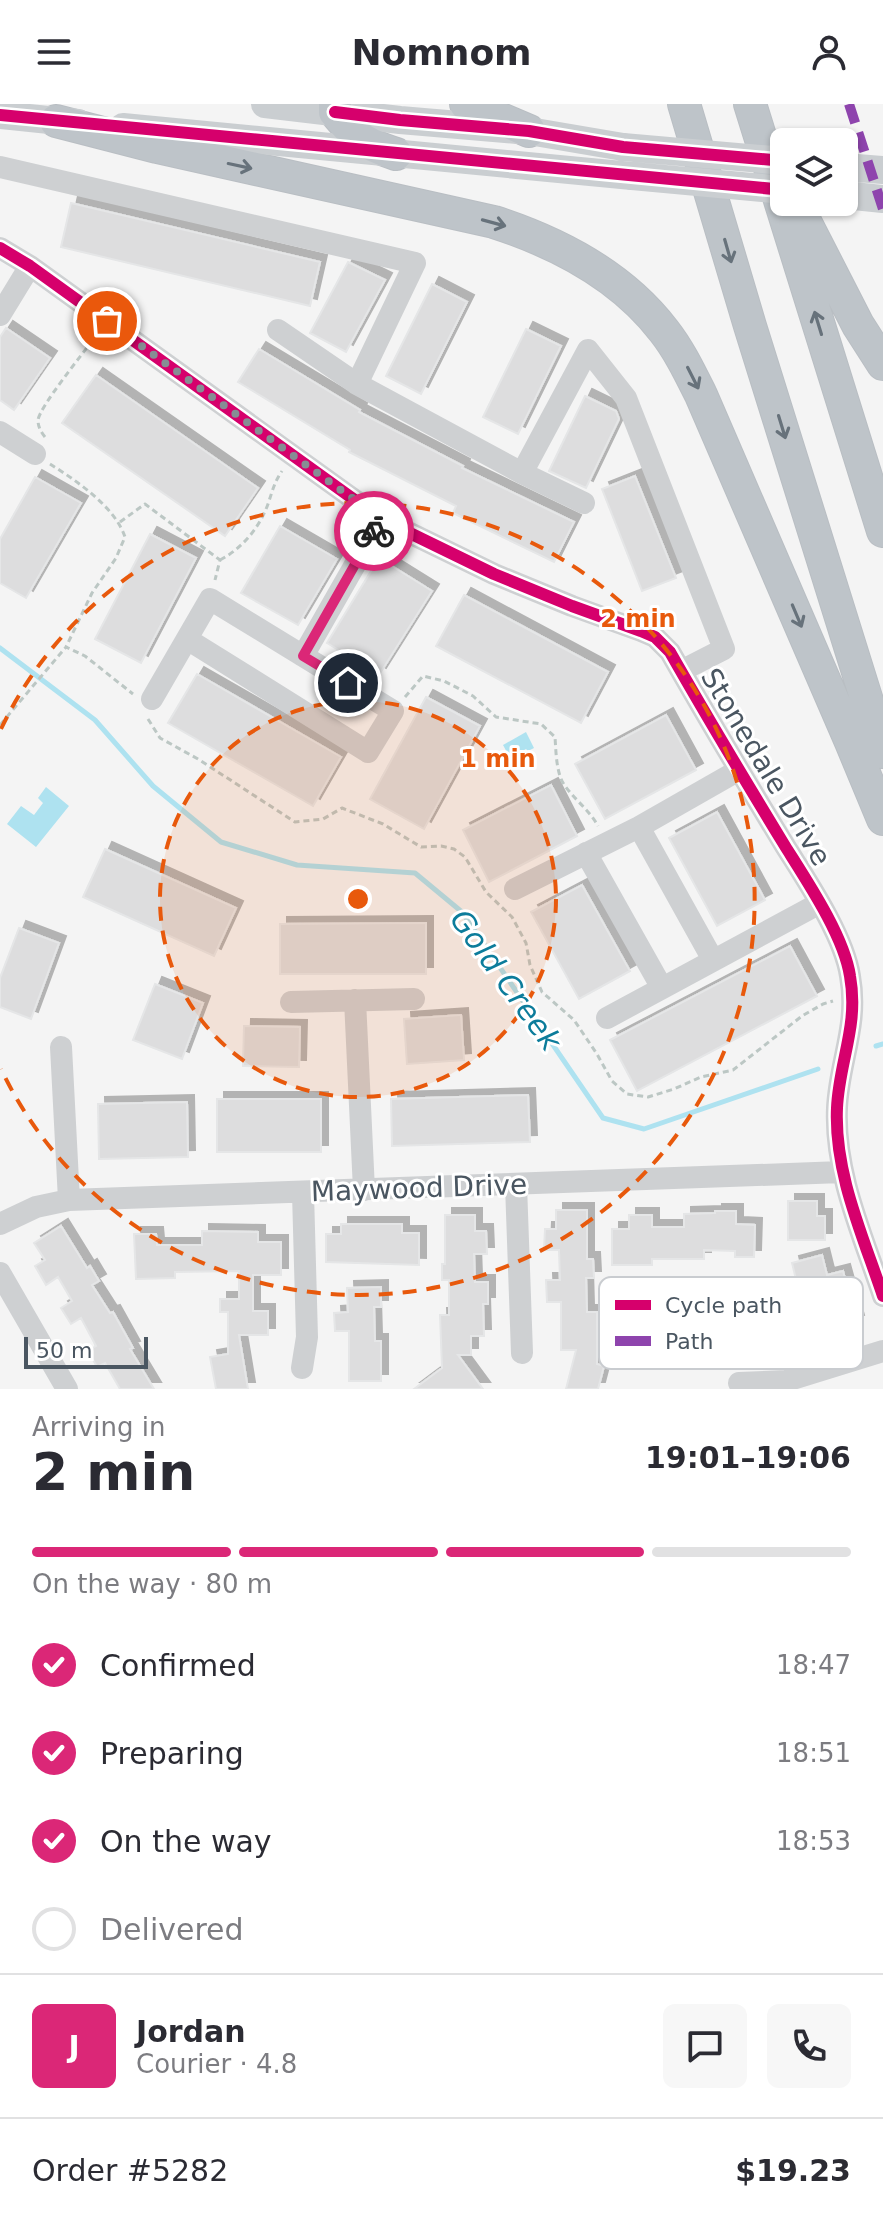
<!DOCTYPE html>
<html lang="en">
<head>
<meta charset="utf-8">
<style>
	body { margin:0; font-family:"DejaVu Sans",sans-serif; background:#f7f7f7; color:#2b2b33; height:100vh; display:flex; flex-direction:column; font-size:30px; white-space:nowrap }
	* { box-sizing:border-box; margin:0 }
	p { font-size:26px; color:#7c7c81 }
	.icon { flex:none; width:44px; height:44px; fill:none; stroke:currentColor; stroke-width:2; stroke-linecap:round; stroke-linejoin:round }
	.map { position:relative; height:1285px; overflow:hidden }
	.details { display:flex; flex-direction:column; background:#fff; flex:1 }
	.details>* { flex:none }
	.buttons { position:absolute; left:770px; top:24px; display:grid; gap:16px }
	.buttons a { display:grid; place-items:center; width:88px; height:88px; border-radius:12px; background:#fff; box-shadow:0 2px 6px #0004; font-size:40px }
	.scale { position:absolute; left:24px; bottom:20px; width:124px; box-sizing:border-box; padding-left:8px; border:4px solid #4a5661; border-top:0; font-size:22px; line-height:28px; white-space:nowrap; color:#4a5661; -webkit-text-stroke:6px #fff; paint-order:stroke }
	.pin { position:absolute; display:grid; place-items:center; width:68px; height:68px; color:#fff; margin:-34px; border:4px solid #fff; border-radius:50%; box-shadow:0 2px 8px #0007 }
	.courier { position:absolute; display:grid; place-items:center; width:80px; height:80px; margin:-40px; border:6px solid #db2777; border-radius:50%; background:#fff; color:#222; box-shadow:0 2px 10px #0007 }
	.headline em { font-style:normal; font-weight:700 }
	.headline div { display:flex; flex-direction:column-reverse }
	.headline { display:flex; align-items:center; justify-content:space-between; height:136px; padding:0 32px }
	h1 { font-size:52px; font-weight:700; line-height:60px }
	.bar { display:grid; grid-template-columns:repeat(4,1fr); gap:12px 8px; align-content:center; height:96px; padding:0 32px }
	.bar i { height:10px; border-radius:6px; background:#e1e1e2 }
	.bar .current { background:#db2777 }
	.bar p { grid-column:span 4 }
	.line { display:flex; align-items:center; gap:20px; padding:0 32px; border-top:2px solid #e1e1e2 }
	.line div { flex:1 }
	.round { display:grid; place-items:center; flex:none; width:84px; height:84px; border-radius:12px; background:#f7f7f7 }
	ol { padding:0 32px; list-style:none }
	li { display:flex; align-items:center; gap:24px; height:88px }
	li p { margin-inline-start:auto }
	li .icon { padding:8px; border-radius:50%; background:#db2777; color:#fff; stroke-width:4 }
	li:last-child { color:#7c7c81 }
	li i { width:44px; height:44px; border:4px solid #e1e1e2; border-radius:50% }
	header { display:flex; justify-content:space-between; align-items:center; height:104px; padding:0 32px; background:#fff; font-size:36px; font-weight:700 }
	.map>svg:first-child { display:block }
	.water { fill:#aee2f0 }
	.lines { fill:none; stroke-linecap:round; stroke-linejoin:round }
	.stream { stroke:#aee2f0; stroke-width:5 }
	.building { fill:#ddddde; stroke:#e5e6e7; stroke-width:2; filter:url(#shadow) }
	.highway-casing { stroke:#b9bec3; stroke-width:34 }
	.path { stroke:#bcc7c4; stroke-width:3; stroke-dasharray:6 4; stroke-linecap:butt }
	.minor { stroke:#ced0d2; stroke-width:22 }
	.major { stroke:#caced1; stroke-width:28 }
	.highway { stroke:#bec4c9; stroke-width:32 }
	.major-bridge { stroke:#caced1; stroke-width:28 }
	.quiet { stroke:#8e44ad; stroke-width:10; stroke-dasharray:20 10; stroke-linecap:butt }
	.cycleway-casing { stroke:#fff; stroke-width:17 }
	.cycleway { stroke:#d6006c; stroke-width:12 }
	.oneway { stroke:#67727b }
	.done { stroke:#868d94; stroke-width:8; stroke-dasharray:0 14.4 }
	.route { stroke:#db2777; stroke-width:10 }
	.ring { fill:none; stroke:#e8590c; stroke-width:4; stroke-dasharray:14 10 }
	.labels { text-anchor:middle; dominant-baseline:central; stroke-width:6; stroke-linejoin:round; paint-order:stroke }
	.street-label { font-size:28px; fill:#4a5661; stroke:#fff }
	.water-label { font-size:30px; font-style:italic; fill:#0c7c9b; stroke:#fff }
	.key { fill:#fff; stroke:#c9ccd0; stroke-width:2 }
	.key-label { font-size:22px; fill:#4a5661 }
	.centre { fill:#e8590c; stroke:#fff; stroke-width:4 }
	.ring-label { font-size:24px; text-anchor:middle; font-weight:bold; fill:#e8590c; stroke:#fff; stroke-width:6; stroke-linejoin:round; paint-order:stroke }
</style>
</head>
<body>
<header><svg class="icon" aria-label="menu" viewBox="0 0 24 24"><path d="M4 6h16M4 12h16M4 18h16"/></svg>Nomnom<svg class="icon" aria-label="person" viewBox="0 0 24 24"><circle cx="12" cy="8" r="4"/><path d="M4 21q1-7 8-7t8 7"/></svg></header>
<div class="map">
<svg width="883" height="1285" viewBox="0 0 883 1285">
	<defs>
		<filter id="shadow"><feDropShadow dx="7" dy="-7" stdDeviation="0" flood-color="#0004"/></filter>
	</defs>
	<rect width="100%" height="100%" fill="#f4f4f4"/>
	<!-- water -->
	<path class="water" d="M526 628 534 644 528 647 526 645 510 654 503 641Z
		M46 683 69 702 36 743 7 720 21 702 34 711 43 699 38 694Z"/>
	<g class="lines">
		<!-- stream -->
		<path class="stream" d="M0 544 95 616 153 682 221 738 297 761 415 769 462 808 603 1014 644 1025 818 965
			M876 942 883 940"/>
	</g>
	<!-- building -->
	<path class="building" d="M71 99 320 158 310 202 61 143Z
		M348 158 385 176 346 248 310 229Z
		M432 180 467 198 421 290 386 272Z
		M6 224 50 254 14 306 0 296V233Z
		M526 225 561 242 518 330 483 313Z
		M259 245 360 306 359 308 463 362 462 364 574 418 554 458 453 409 456 402 349 348 350 346 238 278Z
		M96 271 258 384 225 432 62 319Z
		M585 292 616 307 619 315 586 384 549 367Z
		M635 372 676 474 642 487 602 385Z
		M35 373 81 399 26 494 0 479V435Z
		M280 422 337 455 298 521 241 489Z
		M150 430 196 454 141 559 95 535Z
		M379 454 432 487 379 571 327 539Z
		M464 491 608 568 581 619 436 542Z
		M197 570 341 653 313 702 168 619Z
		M426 593 480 622 424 725 370 695Z
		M666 611 696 666 605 715 575 660Z
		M551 681 577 732 489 778 463 726Z
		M717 708 765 796 717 822 669 734Z
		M105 745 236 804 214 852 83 793Z
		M582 781 630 867 579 895 531 808Z
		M426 819V870H280V820Z
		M19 824 59 839 31 915 0 903V874Z
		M790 842 817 892 637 987 610 936Z
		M155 880 203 899 182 955 133 936Z
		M461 911 464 956 407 960 404 915Z
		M244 922 300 923 299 963 243 962Z
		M528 991 530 1038 392 1042 391 995Z
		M217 995H321V1048H217Z
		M187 998 188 1053 99 1055 98 1000Z
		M788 1097H817V1112H825V1136H788Z
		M556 1106H587V1155H593L594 1174H586L587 1208H597V1260L604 1262 598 1285H566L576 1246H561V1198H547L546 1176H560L559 1146H544L545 1125H556Z
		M715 1107H736V1120L755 1121 754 1153H735V1147L704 1146V1155H652V1161H612V1125H629V1111H652V1123H684V1110L715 1109Z
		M445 1111H475V1127H486L487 1150H474L475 1178H488V1200H483L484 1232H471V1251H458L483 1285H414L442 1264 440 1211H449V1176H442V1160H445Z
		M341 1120H402V1129H419V1161L326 1158V1130H341Z
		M61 1122 87 1164 90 1162 99 1177 92 1181 110 1209 113 1208 133 1244 130 1245 154 1285H120L105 1259 97 1263 88 1247 96 1242 81 1214 71 1220 61 1204 72 1197 58 1173 46 1181 35 1162 45 1156 34 1139Z
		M202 1127 258 1128V1138H281V1171H253V1207H268V1231H239L248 1285H216L210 1253 228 1250V1208H220V1195H239V1167L175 1168V1174L136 1175 134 1130H156L157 1141H202Z
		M822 1151 827 1171 843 1167 857 1218 846 1220 850 1236 817 1245 814 1235 770 1245 767 1232 749 1236 745 1218 704 1238 692 1212 726 1196 733 1211 801 1196 792 1159Z
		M381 1183V1203H374L375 1237H381V1277H349V1227H335L334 1209 348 1208 347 1184Z"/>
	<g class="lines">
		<!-- highway casing -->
		<g class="highway-casing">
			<path id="highway" d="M335 0V8C357 35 363 39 396 50
				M466 0 529 27
				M684 0 750 222 883 648
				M750 0 883 427
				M56 17 157 43 494 118C559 139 622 172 664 227 679 246 690 269 701 291L851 638 883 715
				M795 98 858 221 883 260"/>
		</g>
		<!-- path -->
		<path class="path" d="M45 333C41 328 38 323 38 316 40 302 85 247 95 233
			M50 360C77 377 115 403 125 433L116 454 92 489 66 543
			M120 418 145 400 220 456 215 476
			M220 456C243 444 261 422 269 397 273 385 275 377 282 367
			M405 593 423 572 444 577 473 592 496 613 541 620 555 633C556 647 556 664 562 677 570 692 589 705 598 722
			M148 615 160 634 198 655 295 718 323 715 342 704 383 720 421 743 441 742 454 745 465 753 486 788 512 813 526 839 530 861 542 888 574 916 597 950 612 977 627 990 648 993 674 985 701 973 733 966 802 912 823 900 833 897
			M0 621 66 543 85 552 133 590"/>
		<!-- minor -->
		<path class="minor" d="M0 63 415 159 357 280
			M0 144 30 162 381 415 494 470 572 502 641 527 655 533 670 548C707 613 746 678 785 742 807 777 844 832 850 872 859 922 839 957 837 1004 834 1069 863 1132 883 1192
			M0 211 30 162
			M278 226 357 280 522 369 584 399
			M0 328 35 350
			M522 369 588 246 626 294 724 545 681 567
			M303 552 381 415
			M152 595 210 495 393 607 368 648 187 535
			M639 723 713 856
			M586 749 662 884
			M515 785 639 723 739 666
			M355 896 364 1086
			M291 898 414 895
			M607 914 820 799
			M61 943 69 1096
			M516 1081 522 1249
			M0 1120 36 1103 69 1096 842 1068
			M0 1169 67 1285
			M302 1264 307 1233 303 1089
			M739 1279 786 1277 883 1247"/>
		<!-- major -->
		<path class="major" d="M265 0 400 16 529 27 623 43
			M0 11 78 19
			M123 23 632 72
			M844 63 883 66
			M844 91 883 95"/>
		<!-- highway -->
		<use href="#highway" class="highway"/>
		<!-- major-bridge -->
		<path class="major-bridge" d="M623 43 784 57
			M632 72 784 86"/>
		<!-- quiet -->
		<path class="quiet" d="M849 0 883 105"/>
		<!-- cycleway casing -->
		<g class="cycleway-casing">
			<path id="cycleway" d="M335 8 400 16 529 27 623 43 784 57
				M0 11 784 86
				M0 144 30 162 381 415 494 470 572 502 641 527 655 533 670 548C707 613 746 678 785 742 807 777 844 832 850 872 859 922 839 957 837 1004 834 1069 863 1132 883 1192"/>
		</g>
		<!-- cycleway -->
		<use href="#cycleway" class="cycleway"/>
	</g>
	<!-- one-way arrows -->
	<defs><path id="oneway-shaft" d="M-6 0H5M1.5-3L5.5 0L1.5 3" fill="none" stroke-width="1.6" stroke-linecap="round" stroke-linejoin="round" transform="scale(2)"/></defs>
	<g class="oneway">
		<use href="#oneway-shaft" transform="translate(240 62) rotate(12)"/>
		<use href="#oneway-shaft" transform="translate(494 119) rotate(15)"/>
		<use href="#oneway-shaft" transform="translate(728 147) rotate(74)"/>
		<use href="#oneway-shaft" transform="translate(818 219) rotate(-107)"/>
		<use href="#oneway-shaft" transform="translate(693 274) rotate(63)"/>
		<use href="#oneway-shaft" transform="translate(782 323) rotate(73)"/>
		<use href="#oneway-shaft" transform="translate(797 512) rotate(67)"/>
	</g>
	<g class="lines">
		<!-- done -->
		<path class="done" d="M107 217 381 415 374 427"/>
		<!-- route -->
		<path class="route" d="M348 579 303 552 374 427"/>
	</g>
	<!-- distance rings -->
	<circle cx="358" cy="795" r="198" fill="#e8590c" fill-opacity=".12"/>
	<g class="ring">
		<circle cx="358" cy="795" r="198"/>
		<path d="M1 625A396 396 0 1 1 1 965"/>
	</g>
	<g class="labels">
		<!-- street labels -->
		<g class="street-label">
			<text transform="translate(766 663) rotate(59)">Stonedale Drive</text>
			<text transform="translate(419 1084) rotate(-2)">Maywood Drive</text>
		</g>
		<!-- water labels -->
		<g class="water-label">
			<text transform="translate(506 876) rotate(54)">Gold Creek</text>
		</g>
	</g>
	<!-- legend -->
	<rect x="599" y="1173" width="264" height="92" rx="12" class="key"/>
	<rect x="615" y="1196" width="36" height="10" fill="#d6006c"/>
	<rect x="615" y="1232" width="36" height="10" fill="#8e44ad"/>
	<g class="key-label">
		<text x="665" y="1209">Cycle path</text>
		<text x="665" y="1245">Path</text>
	</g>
	<circle cx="358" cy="795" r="12" class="centre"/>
	<g class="ring-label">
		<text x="638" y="523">2 min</text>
		<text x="498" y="663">1 min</text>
	</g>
</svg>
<div class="buttons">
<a><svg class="icon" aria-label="layers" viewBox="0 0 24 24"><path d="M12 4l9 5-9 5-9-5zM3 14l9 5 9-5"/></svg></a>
</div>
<div class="scale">50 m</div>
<div class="pin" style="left:107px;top:217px;background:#ea580c"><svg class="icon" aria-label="bag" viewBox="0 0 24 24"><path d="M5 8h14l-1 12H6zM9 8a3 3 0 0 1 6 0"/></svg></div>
<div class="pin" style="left:348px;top:579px;background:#1f2937"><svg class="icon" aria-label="home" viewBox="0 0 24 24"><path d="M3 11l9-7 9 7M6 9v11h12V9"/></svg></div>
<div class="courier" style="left:374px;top:427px"><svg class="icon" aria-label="bike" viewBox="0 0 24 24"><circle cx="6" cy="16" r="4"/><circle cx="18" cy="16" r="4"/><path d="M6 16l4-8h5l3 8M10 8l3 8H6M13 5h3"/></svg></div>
</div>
<section class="details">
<div class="headline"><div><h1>2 min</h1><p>Arriving in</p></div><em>19:01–19:06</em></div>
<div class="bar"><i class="current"></i><i class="current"></i><i class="current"></i><i></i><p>On the way · 80 m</p></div>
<ol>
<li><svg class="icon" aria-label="check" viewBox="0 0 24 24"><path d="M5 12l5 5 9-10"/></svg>Confirmed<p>18:47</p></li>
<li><svg class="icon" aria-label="check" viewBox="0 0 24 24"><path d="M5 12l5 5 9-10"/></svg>Preparing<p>18:51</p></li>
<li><svg class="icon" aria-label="check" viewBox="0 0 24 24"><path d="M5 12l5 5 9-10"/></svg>On the way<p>18:53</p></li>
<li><i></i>Delivered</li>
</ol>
<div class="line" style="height:144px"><b class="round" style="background:#db2777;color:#fff">J</b><div><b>Jordan</b><p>Courier · 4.8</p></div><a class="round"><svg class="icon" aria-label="chat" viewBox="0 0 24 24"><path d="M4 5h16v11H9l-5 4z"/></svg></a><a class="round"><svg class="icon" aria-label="phone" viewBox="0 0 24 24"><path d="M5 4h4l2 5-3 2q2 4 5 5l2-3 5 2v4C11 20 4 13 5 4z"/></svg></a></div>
<div class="line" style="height:104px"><div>Order #5282</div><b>$19.23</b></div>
</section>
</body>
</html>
